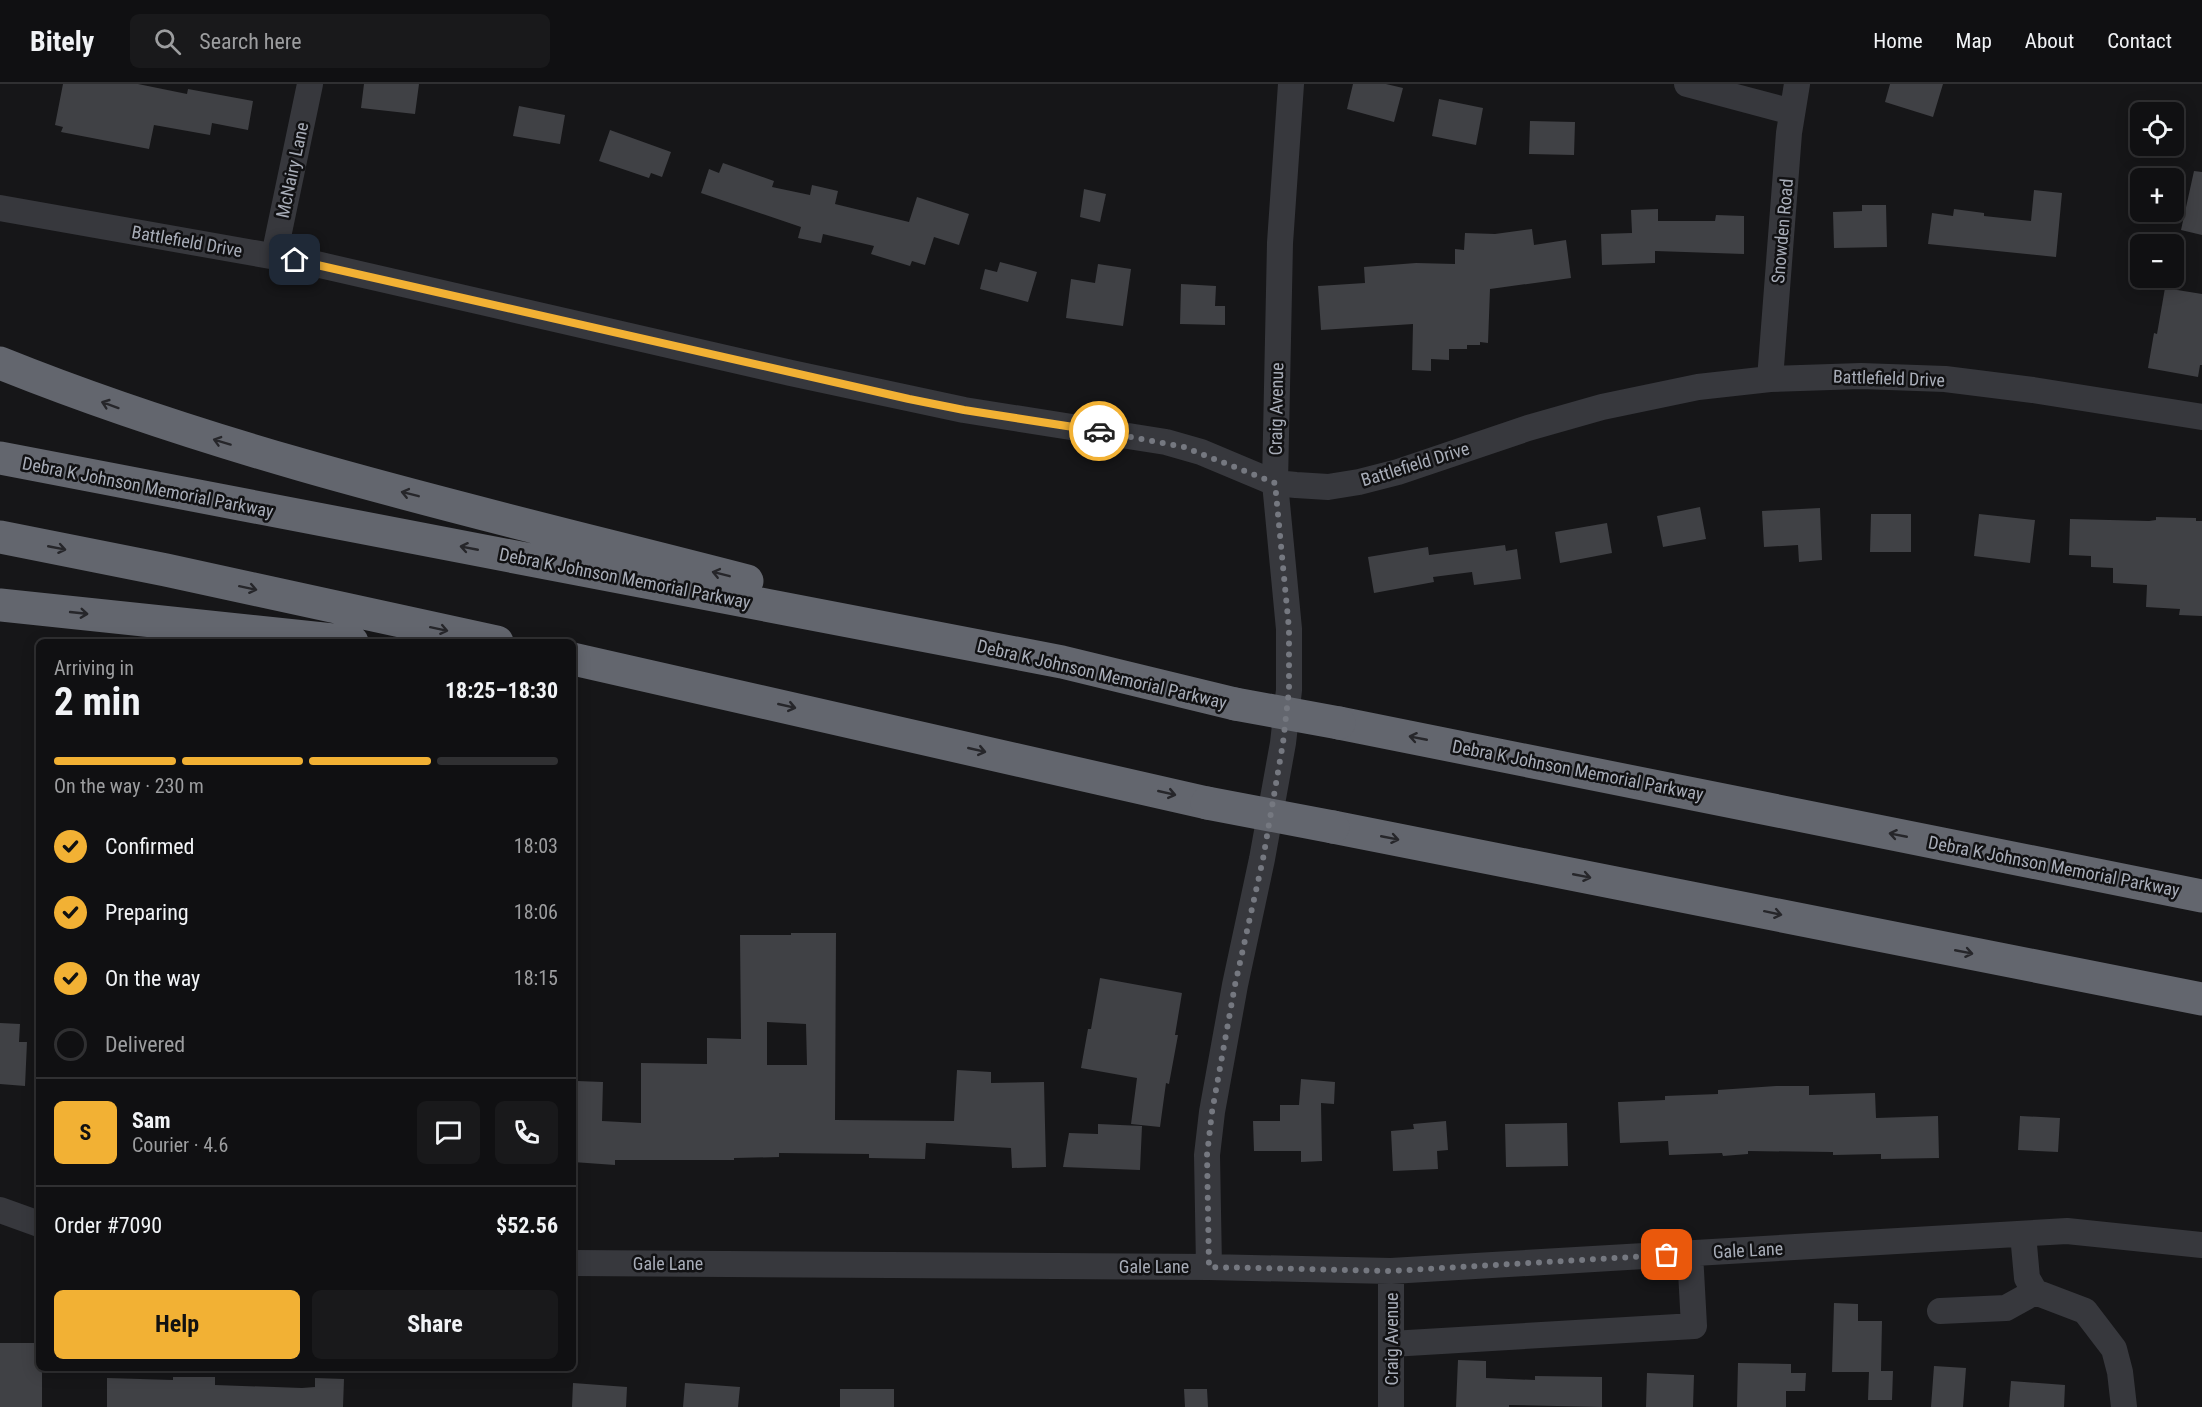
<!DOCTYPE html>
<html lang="en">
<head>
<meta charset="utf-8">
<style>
	body { margin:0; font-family:"Roboto Condensed",sans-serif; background:#19191b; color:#f1f3f6; height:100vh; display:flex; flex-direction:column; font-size:22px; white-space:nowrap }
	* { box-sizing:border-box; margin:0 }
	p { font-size:20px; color:#9c9d9f }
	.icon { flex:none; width:33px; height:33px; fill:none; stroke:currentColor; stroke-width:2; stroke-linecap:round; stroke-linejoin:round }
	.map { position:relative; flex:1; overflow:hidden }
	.sheet { position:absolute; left:36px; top:555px; width:540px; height:732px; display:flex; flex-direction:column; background:#101012; border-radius:9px; box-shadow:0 3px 15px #0003,0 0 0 2px #303032 }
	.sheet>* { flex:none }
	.fabs { position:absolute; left:2130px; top:18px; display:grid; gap:12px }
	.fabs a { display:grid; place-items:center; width:54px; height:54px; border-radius:9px; background:#101012; box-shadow:0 3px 15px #0003,0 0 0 2px #303032; font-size:30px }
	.pin { position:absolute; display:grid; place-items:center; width:51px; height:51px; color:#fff; margin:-26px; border-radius:12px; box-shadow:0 3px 9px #0006 }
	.courier { position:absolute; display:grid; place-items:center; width:60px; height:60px; margin:-30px; border:4px solid #f2b134; border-radius:50%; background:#fff; color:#222; box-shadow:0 2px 8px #0007 }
	.headline em { font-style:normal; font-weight:700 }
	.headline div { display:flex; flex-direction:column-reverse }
	.headline { display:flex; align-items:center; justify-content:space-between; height:102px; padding:0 18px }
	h1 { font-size:39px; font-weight:700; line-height:45px }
	.bar { display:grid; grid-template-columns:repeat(4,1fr); gap:9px 6px; align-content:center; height:72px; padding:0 18px }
	.bar i { height:8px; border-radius:4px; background:#303032 }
	.bar .selected { background:#f2b134 }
	.bar p { grid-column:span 4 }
	.line { display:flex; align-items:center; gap:15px; padding:0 18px; border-top:2px solid #303032 }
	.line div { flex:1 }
	.round { display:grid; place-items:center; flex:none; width:63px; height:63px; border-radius:9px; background:#19191b }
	ol { padding:0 18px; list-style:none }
	li { display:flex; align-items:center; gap:18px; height:66px }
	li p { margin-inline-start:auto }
	li .icon { padding:6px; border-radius:50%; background:#f2b134; color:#111; stroke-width:4 }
	li:last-child { color:#9c9d9f }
	li i { width:33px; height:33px; border:3px solid #303032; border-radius:50% }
	.action { display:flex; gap:12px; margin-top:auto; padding:12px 18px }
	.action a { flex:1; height:69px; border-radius:9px; background:#f2b134; color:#111; font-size:24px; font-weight:700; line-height:69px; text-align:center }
	.action a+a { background:#19191b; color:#f1f3f6 }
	header { display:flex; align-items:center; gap:36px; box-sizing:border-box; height:84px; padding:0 30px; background:#101012; border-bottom:2px solid #303032 }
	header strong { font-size:28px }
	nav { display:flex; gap:33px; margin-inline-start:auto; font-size:21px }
	.search { width:420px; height:54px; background:#19191b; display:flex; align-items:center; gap:15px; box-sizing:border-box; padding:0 21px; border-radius:9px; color:#9c9d9f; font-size:22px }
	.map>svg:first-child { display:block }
	.building { fill:#404145; fill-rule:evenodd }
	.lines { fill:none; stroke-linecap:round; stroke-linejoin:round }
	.minor { stroke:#37383d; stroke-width:26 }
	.highway { stroke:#63666e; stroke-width:33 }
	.highway-bridge { stroke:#63666e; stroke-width:33 }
	.oneway { stroke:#26262a }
	.done { stroke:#757880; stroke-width:6; stroke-dasharray:0 10.8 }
	.route { stroke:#f2b134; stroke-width:8 }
	.labels { text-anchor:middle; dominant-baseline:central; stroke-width:5; stroke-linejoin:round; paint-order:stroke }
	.street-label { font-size:18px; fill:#a8adb8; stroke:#111113 }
</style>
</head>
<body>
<header>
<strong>Bitely</strong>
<div class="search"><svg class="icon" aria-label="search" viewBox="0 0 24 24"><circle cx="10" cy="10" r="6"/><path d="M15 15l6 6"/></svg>Search here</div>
<nav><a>Home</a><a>Map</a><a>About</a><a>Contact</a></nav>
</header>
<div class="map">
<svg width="2202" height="1323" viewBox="0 0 2202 1323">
	<rect width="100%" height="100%" fill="#161618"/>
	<!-- building -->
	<path class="building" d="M63 0H138L187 10 188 5 253 17 248 46 212 39 210 51 154 41 149 65 61 48 63 43 55 41Z
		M364 0H419L415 30 361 24Z
		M1353 0H1386L1403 4 1394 38 1347 25Z
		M1890 0H1943L1933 33 1885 18Z
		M1439 15 1483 24 1476 61 1432 52Z
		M519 22 565 31 560 60 513 52Z
		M1530 37 1575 38 1574 71 1529 70Z
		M610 46 671 68 662 93 651 89 649 94 599 77Z
		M723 79 774 97 772 103 810 111 812 101 838 107 835 120 909 138 917 113 969 130 959 161 934 153 925 181 912 177 910 182 871 170 874 162 823 150 821 159 798 154 801 143 701 109 709 85 719 89Z
		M2194 87 2202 88V151L2181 146Z
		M1084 105 1106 110 1100 138 1080 133Z
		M2034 106 2062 109 2056 173 1928 160 1932 129 1953 132 1954 125 1984 129V132L2031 137Z
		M1862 121H1886L1887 163 1834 164 1833 128 1862 127Z
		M1658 125V137H1715L1716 131 1744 132V170L1655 167V179L1602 181 1601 150 1632 149 1631 126Z
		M1532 145 1534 161 1566 156 1571 194 1490 205 1488 259 1480 258V261H1467V265H1449V276L1431 275V287L1412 286 1413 240 1321 246 1318 202 1365 199 1364 183 1416 179 1455 180V165L1464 166 1465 149 1495 150Z
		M1000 178 1037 188 1028 218 980 205 985 185 997 188Z
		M1098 180 1131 185 1123 242 1066 234 1071 195 1095 199Z
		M1181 200 1216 202 1215 222H1225V241L1180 240Z
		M2165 204 2202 210V281H2200L2198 293 2148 284 2154 249 2157 250Z
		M1700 423 1706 455 1663 463 1657 432Z
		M1820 424 1822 476 1799 478 1798 461 1764 463 1762 427Z
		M1871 430H1911V468H1870Z
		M1979 430 2035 436 2030 479 1974 472Z
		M2156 433 2196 434V437H2202V532L2179 531 2180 525 2146 523 2147 501 2113 499V484L2091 483V472L2069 471 2070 435 2149 437 2156 436Z
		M1607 439 1612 469 1560 479 1555 448Z
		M1505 461 1506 467 1517 465 1521 495 1474 501 1472 488 1433 493 1434 498 1374 509 1368 473 1428 463 1429 471Z
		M791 849H836L835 1036 954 1037 957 986 991 988V999L1044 998 1046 1083 1012 1084 1011 1064 926 1059 925 1075 869 1074V1070L779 1069V1073L734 1074V1076H615V1081L573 1078V1035H577V997L603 998 602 1037 641 1039V979L707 980V954L741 955 740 851H791ZM767 938 806 940 807 981H767Z
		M1100 894 1182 909 1175 951H1178L1169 1000 1166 999 1160 1043 1131 1040 1137 994 1081 984 1088 945H1091Z
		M0 939 20 940 19 958H27L25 1002 0 1000Z
		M1301 995 1335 998 1334 1020 1321 1019 1322 1077 1301 1078V1067H1254L1253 1037H1280V1021H1299Z
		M1776 1002H1809V1011L1875 1009 1876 1034 1938 1032 1939 1074 1881 1075V1070L1833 1071V1068L1748 1067V1070L1723 1072 1722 1069 1669 1071 1668 1057 1620 1059 1618 1018 1665 1016V1012L1718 1010V1006Z
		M2020 1032 2060 1034 2058 1068 2018 1066Z
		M1446 1037 1448 1066 1437 1067 1438 1085 1393 1087 1391 1047 1414 1045 1413 1040Z
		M1567 1039 1568 1082 1506 1083 1505 1040Z
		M1098 1040 1142 1042 1140 1086 1063 1083 1069 1049 1098 1050Z
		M1834 1219 1858 1220V1237H1882L1881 1287H1893L1892 1316H1868L1869 1288H1832Z
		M0 1259H39V1284H42V1323H0Z
		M1458 1276 1486 1277V1294L1535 1296V1292L1602 1293V1323L1509 1321V1323H1456Z
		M1738 1279 1791 1280V1289H1806L1805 1307H1786V1323H1737Z
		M1934 1282 1966 1284 1963 1323H1931Z
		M1647 1289 1694 1291 1693 1323H1646Z
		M173 1293H215V1301L302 1304 315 1303V1294L344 1295 343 1323H107V1294L173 1296Z
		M2011 1297 2065 1301 2064 1323H2009Z
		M573 1299 627 1303 626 1323H572Z
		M685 1299 740 1303 738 1323H683Z
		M840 1305H894V1323H840Z
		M1184 1305H1207L1208 1323H1185Z"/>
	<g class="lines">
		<!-- minor -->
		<path class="minor" d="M1687 0 1792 28
			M0 124 316 180 791 289 964 326 1166 358 1201 368 1275 399 1296 401 1328 403 1359 398 1398 388 1528 344 1602 323 1698 303 1770 295 1861 292 1945 295 2033 306 2202 333
			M274 172 310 0
			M1770 295 1789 49 1797 0
			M0 1126 39 1140
			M2023 1150 2027 1194 2035 1208 2085 1227 2114 1265 2120 1288 2124 1323
			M573 1179 1209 1183 1391 1187 2067 1147 2202 1161
			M1209 1183 1207 1071 1212 1028 1235 901 1262 775 1283 659 1289 606V545L1275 399 1280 159 1291 0
			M1940 1227 2006 1224 2035 1208
			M1391 1260 1694 1242 1690 1169
			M1391 1323V1187"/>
		<!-- highway -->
		<path class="highway" d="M0 279C241 376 496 432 747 497
			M0 374 1062 578 1235 620
			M0 453 166 486 497 558
			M0 521 352 558
			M573 575 1207 719
			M1339 639 2202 812
			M1333 743 2202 915"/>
		<!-- highway-bridge -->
		<path class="highway-bridge" d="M1235 620 1339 639
			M1207 719 1333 743"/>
	</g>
	<!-- one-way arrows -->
	<defs><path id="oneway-shaft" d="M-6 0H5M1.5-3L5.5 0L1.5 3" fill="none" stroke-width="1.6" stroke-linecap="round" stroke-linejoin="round" transform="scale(1.5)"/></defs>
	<g class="oneway">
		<use href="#oneway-shaft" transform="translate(110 321) rotate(-160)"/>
		<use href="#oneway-shaft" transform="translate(222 358) rotate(-163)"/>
		<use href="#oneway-shaft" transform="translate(410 410) rotate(-166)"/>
		<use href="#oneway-shaft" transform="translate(57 464) rotate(11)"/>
		<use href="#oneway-shaft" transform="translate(469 464) rotate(-169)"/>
		<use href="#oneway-shaft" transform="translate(721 490) rotate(-166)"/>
		<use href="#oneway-shaft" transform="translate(248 504) rotate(12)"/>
		<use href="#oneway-shaft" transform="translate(79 529) rotate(6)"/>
		<use href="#oneway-shaft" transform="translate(439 545) rotate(12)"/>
		<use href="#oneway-shaft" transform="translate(787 622) rotate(13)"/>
		<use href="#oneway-shaft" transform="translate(1418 654) rotate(-169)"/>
		<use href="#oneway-shaft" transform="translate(977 666) rotate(13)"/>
		<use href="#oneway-shaft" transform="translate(1167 709) rotate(13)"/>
		<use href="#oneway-shaft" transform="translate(1898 751) rotate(-169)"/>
		<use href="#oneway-shaft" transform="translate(1390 754) rotate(11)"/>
		<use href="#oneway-shaft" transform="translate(1582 792) rotate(11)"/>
		<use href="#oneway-shaft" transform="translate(1773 829) rotate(12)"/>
		<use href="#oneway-shaft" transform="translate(1964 868) rotate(11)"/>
	</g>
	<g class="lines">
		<!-- done -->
		<path class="done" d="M1099 347 1184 363 1275 399 1289 545V606L1283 659 1263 775 1235 901 1212 1028 1207 1071 1209 1183 1391 1187 1667 1171"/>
		<!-- route -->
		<path class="route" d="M295 176 909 315 964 326 1099 347"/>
	</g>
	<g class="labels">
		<!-- street labels -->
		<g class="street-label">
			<text transform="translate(292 86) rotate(-78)">McNairy Lane</text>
			<text transform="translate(1782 147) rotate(-85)">Snowden Road</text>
			<text transform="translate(187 157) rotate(10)">Battlefield Drive</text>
			<text transform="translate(1889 294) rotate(2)">Battlefield Drive</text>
			<text transform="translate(1276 325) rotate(-89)">Craig Avenue</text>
			<text transform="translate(1415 380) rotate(-17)">Battlefield Drive</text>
			<text transform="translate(148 403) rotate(11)">Debra K Johnson Memorial Parkway</text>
			<text transform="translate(625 494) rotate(11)">Debra K Johnson Memorial Parkway</text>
			<text transform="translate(1102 590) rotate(13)">Debra K Johnson Memorial Parkway</text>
			<text transform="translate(1578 686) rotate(11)">Debra K Johnson Memorial Parkway</text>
			<text transform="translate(2054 782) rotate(11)">Debra K Johnson Memorial Parkway</text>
			<text transform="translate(1748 1166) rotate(-3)">Gale Lane</text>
			<text x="668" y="1179">Gale Lane</text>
			<text x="1154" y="1182">Gale Lane</text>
			<text transform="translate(1391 1255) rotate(-90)">Craig Avenue</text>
		</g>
	</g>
</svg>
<div class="fabs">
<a><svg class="icon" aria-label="locate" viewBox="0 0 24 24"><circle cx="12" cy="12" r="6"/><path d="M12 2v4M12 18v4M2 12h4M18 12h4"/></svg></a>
<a>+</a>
<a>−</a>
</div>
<div class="pin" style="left:1667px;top:1171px;background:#ea580c"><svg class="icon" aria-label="bag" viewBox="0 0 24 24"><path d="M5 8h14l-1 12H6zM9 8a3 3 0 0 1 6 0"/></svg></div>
<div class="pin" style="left:295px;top:176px;background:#1f2937"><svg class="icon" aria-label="home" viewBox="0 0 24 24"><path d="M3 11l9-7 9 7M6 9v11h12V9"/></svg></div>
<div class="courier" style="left:1099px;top:347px"><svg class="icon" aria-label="car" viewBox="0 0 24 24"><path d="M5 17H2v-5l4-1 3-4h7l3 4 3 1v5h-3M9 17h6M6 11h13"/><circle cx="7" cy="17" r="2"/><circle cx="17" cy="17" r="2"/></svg></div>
<section class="sheet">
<div class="headline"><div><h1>2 min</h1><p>Arriving in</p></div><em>18:25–18:30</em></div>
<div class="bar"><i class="selected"></i><i class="selected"></i><i class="selected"></i><i></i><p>On the way · 230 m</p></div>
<ol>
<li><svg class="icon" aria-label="check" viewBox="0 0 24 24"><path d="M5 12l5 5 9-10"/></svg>Confirmed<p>18:03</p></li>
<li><svg class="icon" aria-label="check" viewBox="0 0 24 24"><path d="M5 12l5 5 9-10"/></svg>Preparing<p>18:06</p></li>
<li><svg class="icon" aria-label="check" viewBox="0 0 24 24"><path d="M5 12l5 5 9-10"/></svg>On the way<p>18:15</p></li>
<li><i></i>Delivered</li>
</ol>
<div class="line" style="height:108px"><b class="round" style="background:#f2b134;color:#111">S</b><div><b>Sam</b><p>Courier · 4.6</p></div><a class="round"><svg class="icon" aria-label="chat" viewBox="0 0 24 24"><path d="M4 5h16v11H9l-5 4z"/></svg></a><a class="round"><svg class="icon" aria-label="phone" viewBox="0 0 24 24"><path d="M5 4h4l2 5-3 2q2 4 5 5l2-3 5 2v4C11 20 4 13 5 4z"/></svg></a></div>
<div class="line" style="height:78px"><div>Order #7090</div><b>$52.56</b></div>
<div class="action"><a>Help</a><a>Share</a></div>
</section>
</div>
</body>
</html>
